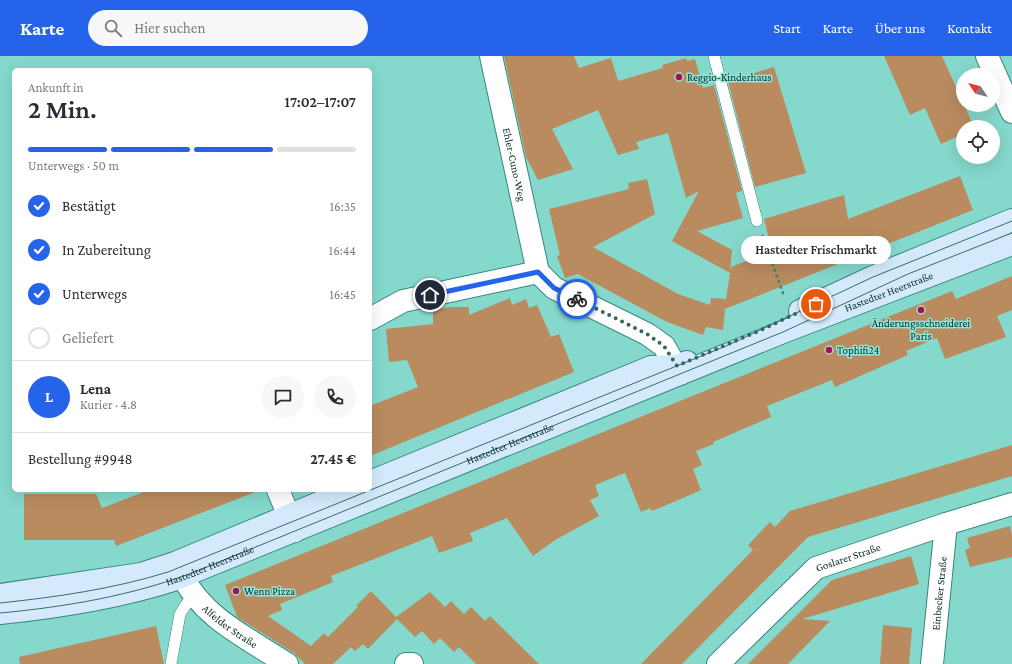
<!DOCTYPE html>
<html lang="de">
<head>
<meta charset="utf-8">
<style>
	body { margin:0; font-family:"Crimson Pro",serif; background:#f7f7f7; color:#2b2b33; height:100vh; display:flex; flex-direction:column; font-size:15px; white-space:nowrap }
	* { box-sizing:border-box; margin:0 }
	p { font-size:13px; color:#7c7c81 }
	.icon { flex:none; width:22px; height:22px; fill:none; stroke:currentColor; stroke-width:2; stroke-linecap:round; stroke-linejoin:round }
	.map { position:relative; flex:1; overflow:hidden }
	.panel { position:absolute; left:12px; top:12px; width:360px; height:424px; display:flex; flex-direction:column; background:#fff; border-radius:6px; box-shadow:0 4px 16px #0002 }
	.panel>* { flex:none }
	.needle { width:26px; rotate:305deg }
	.fabs { position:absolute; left:956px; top:12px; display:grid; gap:8px }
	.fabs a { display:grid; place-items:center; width:44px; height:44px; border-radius:50%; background:#fff; box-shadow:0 4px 16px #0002; font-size:20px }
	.pin { position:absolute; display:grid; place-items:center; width:34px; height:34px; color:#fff; margin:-17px; border:2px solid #fff; border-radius:50%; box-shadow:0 1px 4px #0007 }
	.courier { position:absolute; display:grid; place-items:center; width:40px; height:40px; margin:-20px; border:3px solid #2563eb; border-radius:50%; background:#fff; color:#222; box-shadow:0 1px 5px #0007 }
	.bubble { position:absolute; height:28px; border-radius:14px; background:#fff; box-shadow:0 4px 16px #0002; font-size:13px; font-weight:600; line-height:28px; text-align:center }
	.head em { font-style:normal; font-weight:600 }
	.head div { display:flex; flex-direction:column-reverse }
	.head { display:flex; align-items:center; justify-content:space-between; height:68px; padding:0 16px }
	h1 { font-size:26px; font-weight:600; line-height:30px }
	.bar { display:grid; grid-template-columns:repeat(4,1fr); gap:6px 4px; align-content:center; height:48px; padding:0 16px }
	.bar i { height:5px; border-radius:3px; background:#e1e1e2 }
	.bar .on { background:#2563eb }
	.bar p { grid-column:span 4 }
	.line { display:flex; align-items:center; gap:10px; padding:0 16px; border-top:1px solid #e1e1e2 }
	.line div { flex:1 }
	.round { display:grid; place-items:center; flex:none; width:42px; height:42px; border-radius:21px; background:#f7f7f7 }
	ol { padding:0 16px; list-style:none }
	li { display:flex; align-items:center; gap:12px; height:44px }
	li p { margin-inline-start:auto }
	li .icon { padding:4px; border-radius:50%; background:#2563eb; color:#fff; stroke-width:4 }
	li:last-child { color:#7c7c81 }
	li i { width:22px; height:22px; border:2px solid #e1e1e2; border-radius:50% }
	header { display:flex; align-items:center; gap:24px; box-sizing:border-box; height:56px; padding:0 20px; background:#2563eb; color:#fff }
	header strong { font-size:19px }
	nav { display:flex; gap:22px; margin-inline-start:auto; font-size:14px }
	.search { width:280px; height:36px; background:#f7f7f7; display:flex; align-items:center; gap:10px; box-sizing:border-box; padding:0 14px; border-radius:22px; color:#7c7c81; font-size:15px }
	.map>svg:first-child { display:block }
	.building { fill:#b98b5f }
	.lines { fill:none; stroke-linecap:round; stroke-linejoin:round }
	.lane-casing { stroke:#34897f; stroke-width:12 }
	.street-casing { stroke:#34897f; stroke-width:24 }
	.secondary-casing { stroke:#34897f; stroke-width:24 }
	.path { stroke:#458179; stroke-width:2.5; stroke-dasharray:3 3; stroke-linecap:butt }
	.lane { stroke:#fff; stroke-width:11 }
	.street { stroke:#fff; stroke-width:22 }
	.secondary { stroke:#d4eafc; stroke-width:22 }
	.tram { stroke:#366d66; stroke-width:1 }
	.done { stroke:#326861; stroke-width:4; stroke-dasharray:0 7.2 }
	.route { stroke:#2563eb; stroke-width:5 }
	.poi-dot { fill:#a5104e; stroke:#92e5d9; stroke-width:1.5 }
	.labels { text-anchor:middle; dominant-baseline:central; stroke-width:3; stroke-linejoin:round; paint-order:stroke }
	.poi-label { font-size:11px; fill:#062b27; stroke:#92e5d9; text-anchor:start }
	.street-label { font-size:11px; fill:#062b27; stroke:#92e5d9 }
</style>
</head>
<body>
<header>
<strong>Karte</strong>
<div class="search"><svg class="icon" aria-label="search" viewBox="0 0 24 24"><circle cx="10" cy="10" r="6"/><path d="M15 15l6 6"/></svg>Hier suchen</div>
<nav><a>Start</a><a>Karte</a><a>Über uns</a><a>Kontakt</a></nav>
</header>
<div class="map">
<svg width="1012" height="608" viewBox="0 0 1012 608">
	<rect width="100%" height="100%" fill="#85d8cc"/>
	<!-- building -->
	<path class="building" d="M504 0H574L579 12 611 2 618 25 663 12 662 9 686 2 687 5 695 3 703 32 714 29 742 135 736 137 743 162 697 175 732 194 730 217 672 185 699 135 686 142 668 77 636 86 639 93 618 99 598 54 552 73 573 113 538 124 526 101Z
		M884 0H942L974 71H963V78L941 88 925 52 910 59Z
		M774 11 806 117 755 131 728 25Z
		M960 120 973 154 725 253 723 274 706 271 703 279 667 266 578 218 565 222 557 200 560 199 549 153 629 133 628 127 647 123 655 158 593 191 678 238 710 249 711 242 726 243 731 211 772 195 764 163 844 139 848 163Z
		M1012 220V254L997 260 1006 281 945 303 937 282 906 295 908 299 835 331 832 324 767 350 771 361 713 386 714 388 696 395 702 409 693 413 701 434 683 442 652 455 650 452 641 456 625 417 595 429 599 440 590 444 599 460 555 484 533 500 507 462 470 477 473 485 439 497 432 480 349 513 331 520 333 526 280 548 282 554 268 560 311 590 324 577 328 581 358 551 356 550 371 535 396 561 430 536 445 551 451 545 464 558 471 551 485 565 490 560 539 608H476L459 591 454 596 440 582 434 588 422 575 415 581 397 563 368 593 363 588 355 595 351 591 333 608H305L294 597 237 561 225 529 952 235 956 243Z
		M510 242 512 249 526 243 529 252 537 249 551 281 559 278 574 316 370 400V350L418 331 407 304 389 306 386 273 433 268V254L450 251H469V259Z
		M1012 389V420L808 481 682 608H641L753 494 748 489 770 466 775 471 790 455Z
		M149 434 258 435 116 490 114 484H24V438H96L102 452Z
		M1010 470 1012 479V501L970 511 965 494 970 492 967 482Z
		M911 500 919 528 802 563 830 565 788 608H748L832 524Z
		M883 569 912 572 909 608H880Z
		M156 570 164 608H20L19 601Z"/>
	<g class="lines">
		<!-- lane casing -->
		<g class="lane-casing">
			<path id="lane" d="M714 0 757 165
				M171 608 180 558 193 538"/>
		</g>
		<!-- street casing -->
		<g class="street-casing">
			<g id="street">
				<path id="s1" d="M491 0 538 216"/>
				<path d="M987 0 1012 56"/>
				<path d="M538 216 554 232 647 278 664 290 680 318"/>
				<path d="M370 263 403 245 538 216"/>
				<path d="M278 434 295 475"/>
				<path id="s2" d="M183 521C203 562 251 584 287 608"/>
				<path d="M406 608H412"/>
				<path id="s3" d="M718 608 816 512 946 468 1012 448"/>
				<path id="s4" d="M932 608 946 468"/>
			</g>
		</g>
		<!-- secondary casing -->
		<g class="secondary-casing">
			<g id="secondary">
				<path d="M800 255 873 221 1012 164"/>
				<path d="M370 426 651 311 677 310 687 306"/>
				<path d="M0 539 141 518 175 507 350 434"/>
				<path id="s5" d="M0 557C59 551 117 542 173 524L783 276 1012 188"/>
			</g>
		</g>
		<!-- path -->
		<path class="path" d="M762 179 784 240"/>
		<!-- lane -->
		<use href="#lane" class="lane"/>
		<!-- street -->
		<use href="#street" class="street"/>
		<!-- secondary -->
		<use href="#secondary" class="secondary"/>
		<!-- tram -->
		<g class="tram">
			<path d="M0 547C57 541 113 533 168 516L726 290 873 221 1012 165"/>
			<path id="s6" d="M0 557C65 551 130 540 192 517L783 276 908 218 1012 177"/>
		</g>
	</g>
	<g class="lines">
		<!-- done -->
		<path class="done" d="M577 243 647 278 664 290 677 310 761 274 816 248"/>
		<!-- route -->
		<path class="route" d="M430 239 538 216 554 232 577 243"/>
	</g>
	<!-- markers -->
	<g class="poi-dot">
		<circle cx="679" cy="21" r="4"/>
		<circle cx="921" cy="254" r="4"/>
		<circle cx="829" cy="294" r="4"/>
		<circle cx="236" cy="535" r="4"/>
	</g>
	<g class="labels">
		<!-- poi labels -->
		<g class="poi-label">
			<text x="687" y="21">Reggio-Kinderhaus</text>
			<text x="921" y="267" text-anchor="middle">Änderungsschneiderei<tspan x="921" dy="13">Paris</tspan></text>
			<text x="837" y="294">Tophifi24</text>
			<text x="244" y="535">Wenn Pizza</text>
		</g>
		<!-- street labels -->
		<g class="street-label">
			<text stroke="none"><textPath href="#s1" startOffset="111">Ehler-Cuno-Weg</textPath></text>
			<text stroke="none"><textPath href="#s5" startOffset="948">Hastedter Heerstraße</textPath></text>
			<text stroke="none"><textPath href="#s6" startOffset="540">Hastedter Heerstraße</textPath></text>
			<text stroke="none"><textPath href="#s3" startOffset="171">Goslarer Straße</textPath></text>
			<text stroke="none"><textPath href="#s6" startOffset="216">Hastedter Heerstraße</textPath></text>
			<text stroke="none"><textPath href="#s4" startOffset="71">Einbecker Straße</textPath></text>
			<text stroke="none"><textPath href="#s2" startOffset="69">Alfelder Straße</textPath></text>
		</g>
	</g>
</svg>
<div class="fabs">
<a><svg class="needle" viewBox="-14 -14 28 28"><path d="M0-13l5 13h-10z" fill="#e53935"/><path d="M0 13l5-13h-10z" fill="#7c7c81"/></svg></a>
<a><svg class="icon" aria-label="locate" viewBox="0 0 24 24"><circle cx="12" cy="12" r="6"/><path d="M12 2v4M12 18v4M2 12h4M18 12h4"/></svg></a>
</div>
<div class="pin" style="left:816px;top:248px;background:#ea580c"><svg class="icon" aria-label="bag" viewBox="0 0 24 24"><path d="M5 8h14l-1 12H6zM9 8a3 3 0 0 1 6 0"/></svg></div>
<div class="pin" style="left:430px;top:239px;background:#1f2937"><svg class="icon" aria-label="home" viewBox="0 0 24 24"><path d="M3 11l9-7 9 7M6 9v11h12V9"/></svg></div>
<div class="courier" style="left:577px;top:243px"><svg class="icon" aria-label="bike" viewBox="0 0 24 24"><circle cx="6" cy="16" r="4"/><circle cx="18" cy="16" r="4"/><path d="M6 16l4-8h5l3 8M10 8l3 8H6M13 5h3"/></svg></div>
<div class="bubble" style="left:741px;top:180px;width:150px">Hastedter Frischmarkt</div>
<section class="panel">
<div class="head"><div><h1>2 Min.</h1><p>Ankunft in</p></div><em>17:02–17:07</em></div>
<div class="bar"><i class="on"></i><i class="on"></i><i class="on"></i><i></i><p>Unterwegs · 50 m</p></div>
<ol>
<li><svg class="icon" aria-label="check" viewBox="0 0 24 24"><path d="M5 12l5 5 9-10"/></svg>Bestätigt<p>16:35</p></li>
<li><svg class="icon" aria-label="check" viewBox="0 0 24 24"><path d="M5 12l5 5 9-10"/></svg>In Zubereitung<p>16:44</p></li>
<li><svg class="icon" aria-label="check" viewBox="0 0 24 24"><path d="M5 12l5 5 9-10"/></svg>Unterwegs<p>16:45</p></li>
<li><i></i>Geliefert</li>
</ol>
<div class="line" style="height:72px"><b class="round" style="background:#2563eb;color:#fff">L</b><div><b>Lena</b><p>Kurier · 4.8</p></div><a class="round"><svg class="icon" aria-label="chat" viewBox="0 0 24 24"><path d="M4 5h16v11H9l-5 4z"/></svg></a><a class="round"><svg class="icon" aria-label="phone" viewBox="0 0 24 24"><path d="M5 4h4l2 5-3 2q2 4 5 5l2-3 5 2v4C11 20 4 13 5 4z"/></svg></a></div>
<div class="line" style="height:52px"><div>Bestellung #9948</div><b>27.45 €</b></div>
</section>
</div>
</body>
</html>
